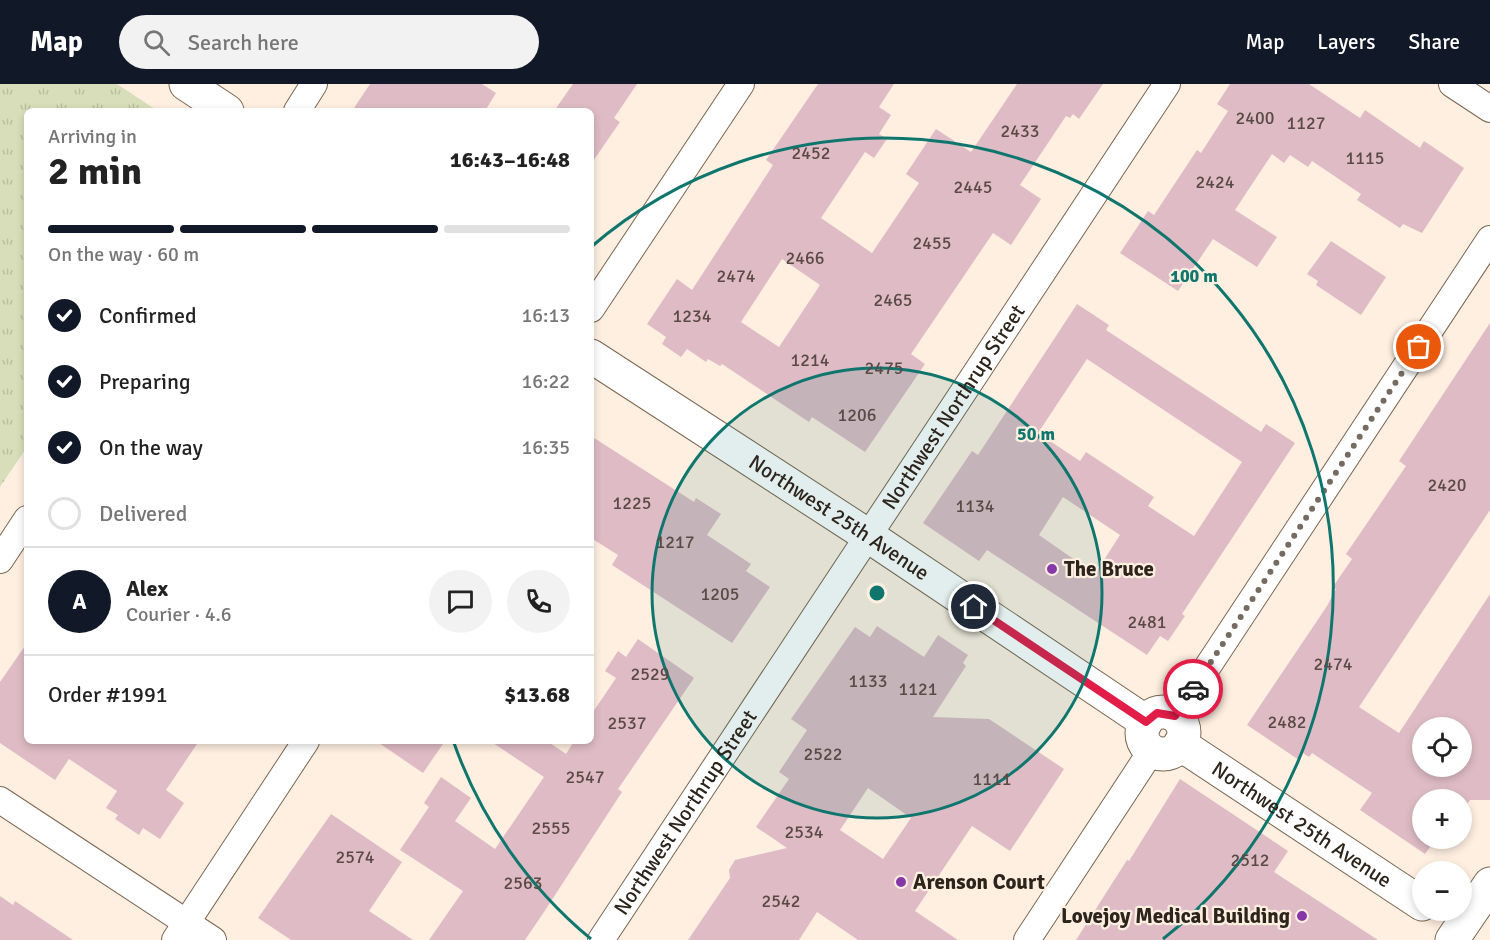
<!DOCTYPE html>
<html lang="en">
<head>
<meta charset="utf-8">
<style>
	body { margin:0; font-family:Signika,sans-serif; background:#f2f2f2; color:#222; height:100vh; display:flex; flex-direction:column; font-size:22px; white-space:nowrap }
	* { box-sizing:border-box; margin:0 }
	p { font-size:20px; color:#767676 }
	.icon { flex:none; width:33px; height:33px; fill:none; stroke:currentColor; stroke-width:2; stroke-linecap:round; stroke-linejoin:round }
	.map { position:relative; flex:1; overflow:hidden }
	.details { position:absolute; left:24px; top:24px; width:570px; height:636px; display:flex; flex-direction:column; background:#fff; border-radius:9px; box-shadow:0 3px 9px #0003 }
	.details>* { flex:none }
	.controls { position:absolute; left:1412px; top:633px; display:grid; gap:12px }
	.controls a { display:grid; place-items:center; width:60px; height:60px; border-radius:50%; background:#fff; box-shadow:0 3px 9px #0003; font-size:30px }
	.pin { position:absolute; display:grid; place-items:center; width:51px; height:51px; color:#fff; margin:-26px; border:3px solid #fff; border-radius:50%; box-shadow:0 2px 6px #0007 }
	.courier { position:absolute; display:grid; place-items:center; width:60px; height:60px; margin:-30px; border:4px solid #e11d48; border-radius:50%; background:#fff; color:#222; box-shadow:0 2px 8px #0007 }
	.head em { font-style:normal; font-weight:800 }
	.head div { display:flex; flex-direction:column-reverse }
	.head { display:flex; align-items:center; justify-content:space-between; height:102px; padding:0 24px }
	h1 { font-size:39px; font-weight:800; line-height:45px }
	.bar { display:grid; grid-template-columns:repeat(4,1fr); gap:9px 6px; align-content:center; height:72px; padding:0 24px }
	.bar i { height:8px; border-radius:4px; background:#e0e0e0 }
	.bar .current { background:#111827 }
	.bar p { grid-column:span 4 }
	.line { display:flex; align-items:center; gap:15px; padding:0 24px; border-top:2px solid #e0e0e0 }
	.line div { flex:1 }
	.round { display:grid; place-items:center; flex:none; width:63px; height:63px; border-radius:32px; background:#f2f2f2 }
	ol { padding:0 24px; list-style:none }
	li { display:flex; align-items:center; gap:18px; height:66px }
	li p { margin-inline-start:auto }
	li .icon { padding:6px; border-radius:50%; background:#111827; color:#fff; stroke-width:4 }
	li:last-child { color:#767676 }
	li i { width:33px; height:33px; border:3px solid #e0e0e0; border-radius:50% }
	header { display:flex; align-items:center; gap:36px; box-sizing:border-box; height:84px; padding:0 30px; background:#111827; color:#fff }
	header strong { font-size:28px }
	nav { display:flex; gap:33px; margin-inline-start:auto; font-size:21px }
	.search { width:420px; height:54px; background:#f2f2f2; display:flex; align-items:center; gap:15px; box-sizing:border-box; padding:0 21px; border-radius:33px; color:#767676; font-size:22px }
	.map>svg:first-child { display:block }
	.park { fill:url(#park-tufts) }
	.building { fill:#dfbcc5; fill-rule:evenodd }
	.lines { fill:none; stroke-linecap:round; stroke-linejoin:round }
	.street-casing { stroke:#7b6650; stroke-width:28 }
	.secondary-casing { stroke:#7b6650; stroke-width:35 }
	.street { stroke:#fff; stroke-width:26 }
	.secondary { stroke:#fff; stroke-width:33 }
	.done { stroke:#766b60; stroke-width:6; stroke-dasharray:0 10.8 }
	.route { stroke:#e11d48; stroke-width:8 }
	.ring { fill:none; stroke:#0f766e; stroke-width:3 }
	.poi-dot { fill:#8638a9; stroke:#feefe1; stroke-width:2 }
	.labels { text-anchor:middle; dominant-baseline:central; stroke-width:4.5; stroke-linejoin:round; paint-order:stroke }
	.number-label { font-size:18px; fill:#5a4a46 }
	.street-label { font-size:21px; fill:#2d241b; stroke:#feefe1 }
	.poi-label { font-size:21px; font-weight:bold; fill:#2d241b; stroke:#feefe1; text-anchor:start }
	.centre { fill:#0f766e; stroke:#feefe1; stroke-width:3 }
	.ring-label { font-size:18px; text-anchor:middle; font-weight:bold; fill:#0f766e; stroke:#feefe1; stroke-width:4.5; stroke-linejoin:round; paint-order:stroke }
</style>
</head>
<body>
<header>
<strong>Map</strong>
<div class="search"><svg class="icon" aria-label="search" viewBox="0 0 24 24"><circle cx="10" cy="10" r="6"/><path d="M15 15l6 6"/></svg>Search here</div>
<nav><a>Map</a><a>Layers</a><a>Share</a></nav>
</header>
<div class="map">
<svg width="1490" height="856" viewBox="0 0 1490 856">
	<defs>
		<pattern id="park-tufts" width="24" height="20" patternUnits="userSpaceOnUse" patternTransform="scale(1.5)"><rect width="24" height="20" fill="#d9deba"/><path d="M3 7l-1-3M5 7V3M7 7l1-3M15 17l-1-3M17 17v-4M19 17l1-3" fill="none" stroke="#bbbe9f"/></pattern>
	</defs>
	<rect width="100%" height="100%" fill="#feefe1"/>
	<!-- park -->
	<path class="park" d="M0 0H117L158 27H27V363L0 403Z"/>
	<!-- building -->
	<path class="building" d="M370 0H482L496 9 485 27H352Z
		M573 0H637L614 34 620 38 591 80V27H554Z
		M818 0H894L879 23 891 31 879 50 887 55 874 74 865 68 821 134 872 169 919 99 906 90 936 45 971 68 1017 0H1103L1079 35 1073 30 1070 34 1066 32 1020 101 1041 115 1011 161 993 149 911 270 925 280 865 368 812 333 809 338 722 280 720 282 708 275 706 278 687 265 681 273 662 260 666 253 647 240 677 195 692 206 773 81 766 76ZM782 175 820 201 779 263 741 238Z
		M1230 0H1309L1360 34 1365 26 1420 64 1424 57 1464 84 1422 149 1403 140 1400 144 1357 116 1361 110 1312 77 1308 83 1290 71 1284 79 1272 70 1235 126 1277 153 1257 183 1213 155 1178 207 1120 169 1148 127 1154 131 1197 66 1201 69 1228 27 1217 20Z
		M1331 157 1386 193 1361 231 1316 201 1318 197 1307 190Z
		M1077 220 1109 241 1106 246 1261 348 1266 340 1295 359 1182 530 1185 532 1168 557 1160 552 1147 571 987 466 979 477 923 439 972 367 978 371ZM1087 275 1242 378 1194 452 1148 422 1154 413 1086 368 1080 377 1038 349ZM1063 413 1120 451 1095 490 1039 451Z
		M1490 239V426L1359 623 1399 649 1490 510V716H1470L1461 728V716H1422V754H1443L1438 762 1433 759 1425 770 1360 726 1372 709 1312 669 1309 673 1303 669 1299 676 1247 641 1327 522 1336 505 1332 504 1352 475 1346 470 1406 382 1399 377ZM1422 644H1461V682H1422Z
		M591 352 694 418 696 414 721 430 707 451 751 480 746 487 770 503 732 559 612 481 618 471 591 454Z
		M877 542 924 573 938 551 968 571 963 579 966 582 933 633 989 635 1064 685 1010 767 972 742 915 827 958 856H858L817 828 799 856H688L730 794 729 786 735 776 787 764 756 743 789 695 779 688 807 646 791 635 855 543 870 553ZM868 704 911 734 883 775 840 746Z
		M638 555 694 594 618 705 622 708 544 828 525 856H429L463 807 400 766 429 723 424 719 441 693 471 714 455 737 495 765 544 693 490 657H547L566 670 574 657H591V631L616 594 605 587 618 567 626 573Z
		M27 559V657H199L166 706 184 719 160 755 143 744 139 751 115 735 118 731 106 724 117 707 69 675 55 696 0 659V598Z
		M376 657H445L423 689Z
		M1180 695 1288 767 1274 788 1378 856H1076L1127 776 1129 777Z
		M331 730 402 778 369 827 413 856H291L258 834Z
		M0 812 13 821 15 817 73 856H0Z"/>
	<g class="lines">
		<!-- street casing -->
		<g class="street-casing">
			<g id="street">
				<path d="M1452 0 1490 25"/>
				<path d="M297 27 314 0"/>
				<path d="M591 225 741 0"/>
				<path d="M0 476 27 435"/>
				<path d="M1175 632 1490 155"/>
				<path d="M0 716 213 856"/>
				<path d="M175 856 306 657"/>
				<path id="s1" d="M601 856 1167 0"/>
				<path d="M1027 856 1152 666"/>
			</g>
		</g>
		<!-- secondary casing -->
		<g class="secondary-casing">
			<g id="secondary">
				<path d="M186 0 227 27"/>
				<path id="s2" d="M591 272 867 451 1146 638"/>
				<circle cx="1163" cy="649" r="21"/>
				<path id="s3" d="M1180 660 1422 820"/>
				<path d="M1452 856 1490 800"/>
			</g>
		</g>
		<!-- street -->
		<use href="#street" class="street"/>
		<!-- secondary -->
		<use href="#secondary" class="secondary"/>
	</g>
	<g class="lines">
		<!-- done -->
		<path class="done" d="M1193 605 1419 263"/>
		<!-- route -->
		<path class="route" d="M974 523 1146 638 1157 629 1175 632 1193 605"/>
	</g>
	<!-- distance rings -->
	<circle cx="877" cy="509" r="225" fill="#0f766e" fill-opacity=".12"/>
	<g class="ring">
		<circle cx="877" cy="509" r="225"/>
		<path d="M591 855A449 449 0 0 1 454 659M591 163A449 449 0 1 1 1163 855"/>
	</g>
	<!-- markers -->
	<g class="poi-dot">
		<circle cx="1052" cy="485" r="6"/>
		<circle cx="901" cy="798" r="6"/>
		<circle cx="1302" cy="832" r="6"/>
	</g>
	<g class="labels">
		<!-- number labels -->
		<g class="number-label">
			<text x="1255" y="34">2400</text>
			<text x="1306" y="39">1127</text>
			<text x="1020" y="47">2433</text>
			<text x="811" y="69">2452</text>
			<text x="1365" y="74">1115</text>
			<text x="1215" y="98">2424</text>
			<text x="973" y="103">2445</text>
			<text x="932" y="159">2455</text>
			<text x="805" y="174">2466</text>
			<text x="736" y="192">2474</text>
			<text x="893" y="216">2465</text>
			<text x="692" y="232">1234</text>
			<text x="810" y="276">1214</text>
			<text x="884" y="284">2475</text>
			<text x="857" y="331">1206</text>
			<text x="1447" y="401">2420</text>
			<text x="632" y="419">1225</text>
			<text x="975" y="422">1134</text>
			<text x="675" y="458">1217</text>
			<text x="720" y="510">1205</text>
			<text x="1147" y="538">2481</text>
			<text x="1333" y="580">2474</text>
			<text x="650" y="590">2529</text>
			<text x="868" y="597">1133</text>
			<text x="918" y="605">1121</text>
			<text x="1287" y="638">2482</text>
			<text x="627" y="639">2537</text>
			<text x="823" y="670">2522</text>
			<text x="585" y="693">2547</text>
			<text x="992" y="695">1111</text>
			<text x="551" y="744">2555</text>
			<text x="804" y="748">2534</text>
			<text x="355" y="773">2574</text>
			<text x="1250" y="776">2512</text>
			<text x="523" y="799">2563</text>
			<text x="781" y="817">2542</text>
		</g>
		<!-- street labels -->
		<g class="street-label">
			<text stroke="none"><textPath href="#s1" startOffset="639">Northwest Northrup Street</textPath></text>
			<text stroke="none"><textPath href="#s2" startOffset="296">Northwest 25th Avenue</textPath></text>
			<text stroke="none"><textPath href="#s1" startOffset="153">Northwest Northrup Street</textPath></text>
			<text stroke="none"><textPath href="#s3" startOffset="146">Northwest 25th Avenue</textPath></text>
		</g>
		<!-- poi labels -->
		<g class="poi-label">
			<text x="1064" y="485">The Bruce</text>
			<text x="913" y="798">Arenson Court</text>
			<text x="1290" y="832" text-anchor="end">Lovejoy Medical Building</text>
		</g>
	</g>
	<circle cx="877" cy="509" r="9" class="centre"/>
	<g class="ring-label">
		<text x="1194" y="198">100 m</text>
		<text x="1036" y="356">50 m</text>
	</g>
</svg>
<div class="controls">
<a><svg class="icon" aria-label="locate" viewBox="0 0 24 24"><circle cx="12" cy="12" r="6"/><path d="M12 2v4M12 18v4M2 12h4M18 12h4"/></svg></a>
<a>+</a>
<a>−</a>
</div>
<div class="pin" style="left:1419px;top:263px;background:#ea580c"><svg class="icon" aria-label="bag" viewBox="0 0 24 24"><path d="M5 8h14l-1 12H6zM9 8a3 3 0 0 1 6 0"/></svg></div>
<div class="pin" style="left:974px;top:523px;background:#1f2937"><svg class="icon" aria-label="home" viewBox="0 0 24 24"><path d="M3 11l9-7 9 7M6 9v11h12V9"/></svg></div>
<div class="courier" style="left:1193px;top:605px"><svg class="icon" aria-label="car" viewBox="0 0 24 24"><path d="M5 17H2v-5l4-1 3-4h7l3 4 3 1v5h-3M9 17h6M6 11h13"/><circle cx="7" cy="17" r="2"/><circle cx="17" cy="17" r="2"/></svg></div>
<section class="details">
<div class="head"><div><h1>2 min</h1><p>Arriving in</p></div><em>16:43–16:48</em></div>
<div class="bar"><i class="current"></i><i class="current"></i><i class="current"></i><i></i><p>On the way · 60 m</p></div>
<ol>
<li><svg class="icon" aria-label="check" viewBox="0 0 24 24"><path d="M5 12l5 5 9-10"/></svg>Confirmed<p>16:13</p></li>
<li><svg class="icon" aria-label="check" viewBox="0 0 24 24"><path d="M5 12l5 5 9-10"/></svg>Preparing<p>16:22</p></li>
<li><svg class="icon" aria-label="check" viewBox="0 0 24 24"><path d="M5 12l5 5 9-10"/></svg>On the way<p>16:35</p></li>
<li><i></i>Delivered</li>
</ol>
<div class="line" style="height:108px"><b class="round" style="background:#111827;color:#fff">A</b><div><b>Alex</b><p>Courier · 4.6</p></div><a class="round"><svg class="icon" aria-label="chat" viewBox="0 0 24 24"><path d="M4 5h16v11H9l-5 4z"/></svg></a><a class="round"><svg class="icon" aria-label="phone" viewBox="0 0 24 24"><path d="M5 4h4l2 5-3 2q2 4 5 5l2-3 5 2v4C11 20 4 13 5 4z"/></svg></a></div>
<div class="line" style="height:78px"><div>Order #1991</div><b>$13.68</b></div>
</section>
</div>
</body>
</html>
